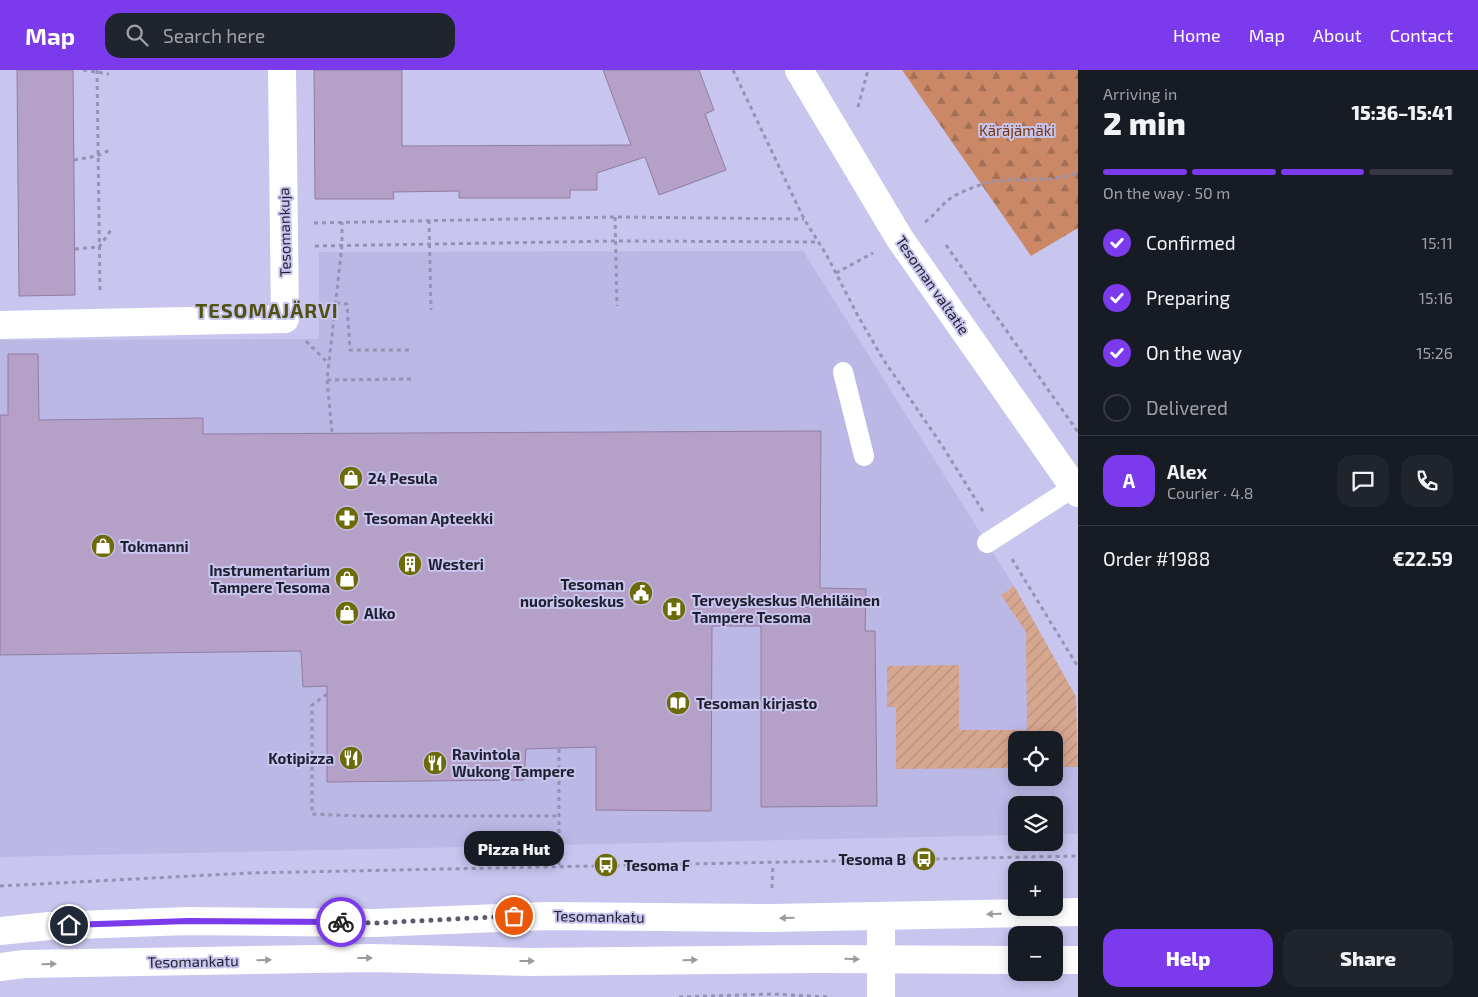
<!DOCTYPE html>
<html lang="en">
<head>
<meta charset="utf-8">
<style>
	body { margin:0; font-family:"Exo 2",sans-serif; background:#20242c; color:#f1f3f6; height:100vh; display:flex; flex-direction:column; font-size:19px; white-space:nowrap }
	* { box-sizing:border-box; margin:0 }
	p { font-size:16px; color:#9ea1a6 }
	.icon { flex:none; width:28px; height:28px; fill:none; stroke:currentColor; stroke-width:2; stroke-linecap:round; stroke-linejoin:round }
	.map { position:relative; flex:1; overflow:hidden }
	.side { display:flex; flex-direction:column; background:#171b24; width:400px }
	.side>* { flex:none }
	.buttons { position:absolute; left:1008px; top:661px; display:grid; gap:10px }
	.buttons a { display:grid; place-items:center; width:55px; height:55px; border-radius:10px; background:#171b24; box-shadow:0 2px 12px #0003; font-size:25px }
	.pin { position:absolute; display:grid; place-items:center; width:42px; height:42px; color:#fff; margin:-21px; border:2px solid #fff; border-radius:50%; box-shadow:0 1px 5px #0007 }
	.courier { position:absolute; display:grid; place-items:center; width:50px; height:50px; margin:-25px; border:4px solid #7c3aed; border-radius:50%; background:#fff; color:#222; box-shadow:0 1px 6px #0007 }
	.bubble { position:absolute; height:35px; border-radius:15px; background:#171b24; box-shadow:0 2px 12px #0003; font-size:16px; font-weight:800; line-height:35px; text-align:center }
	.head em { font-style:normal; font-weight:800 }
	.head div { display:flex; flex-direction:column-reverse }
	.head { display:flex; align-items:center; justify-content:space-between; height:85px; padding:0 25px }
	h1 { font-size:32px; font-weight:800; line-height:38px }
	.bar { display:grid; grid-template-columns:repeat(4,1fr); gap:8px 5px; align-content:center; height:60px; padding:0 25px }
	.bar i { height:6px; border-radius:4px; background:#363941 }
	.bar .selected { background:#7c3aed }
	.bar p { grid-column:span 4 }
	.line { display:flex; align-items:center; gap:12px; padding:0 25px; border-top:1px solid #363941 }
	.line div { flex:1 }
	.round { display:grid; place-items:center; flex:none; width:52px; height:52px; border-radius:15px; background:#20242c }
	ol { padding:0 25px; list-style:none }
	li { display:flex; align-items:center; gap:15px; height:55px }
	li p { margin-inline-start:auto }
	li .icon { padding:5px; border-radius:50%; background:#7c3aed; color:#fff; stroke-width:4 }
	li:last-child { color:#9ea1a6 }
	li i { width:28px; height:28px; border:2px solid #363941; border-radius:50% }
	.action { display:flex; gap:10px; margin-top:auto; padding:10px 25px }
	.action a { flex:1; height:58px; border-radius:15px; background:#7c3aed; color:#fff; font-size:20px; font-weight:800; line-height:58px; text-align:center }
	.action a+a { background:#20242c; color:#f1f3f6 }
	header { display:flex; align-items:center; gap:30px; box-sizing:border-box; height:70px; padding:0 25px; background:#7c3aed; color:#fff }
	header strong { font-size:24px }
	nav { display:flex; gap:28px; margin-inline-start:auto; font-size:18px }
	.search { width:350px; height:45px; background:#20242c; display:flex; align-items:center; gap:12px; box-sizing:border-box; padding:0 18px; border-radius:15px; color:#9ea1a6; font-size:19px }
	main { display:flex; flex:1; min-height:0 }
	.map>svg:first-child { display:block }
	.built { fill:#bbb8e6; fill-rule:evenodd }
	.forest { fill:url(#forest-firs) }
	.garden { fill:url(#garden-furrows) }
	.building { fill:#b5a1c7; stroke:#907da1 }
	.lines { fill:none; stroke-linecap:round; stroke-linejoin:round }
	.path { stroke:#9592b4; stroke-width:3; stroke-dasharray:4 4; stroke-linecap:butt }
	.lane { stroke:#fff; stroke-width:20 }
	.street { stroke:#fff; stroke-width:28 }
	.secondary { stroke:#fff; stroke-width:28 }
	.oneway { fill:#9b9aa1 }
	.done { stroke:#5b5972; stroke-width:5; stroke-dasharray:0 9 }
	.route { stroke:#7c3aed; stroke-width:6 }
	.labels { text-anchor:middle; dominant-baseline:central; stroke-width:4; stroke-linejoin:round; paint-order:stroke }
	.park-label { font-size:15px; fill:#753811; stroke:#c8c5ef }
	.street-label { font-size:15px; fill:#211f2f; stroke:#c8c5ef }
	.poi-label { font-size:15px; font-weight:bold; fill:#211f2f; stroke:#c8c5ef; text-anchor:start }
	.district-label { font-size:20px; font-weight:bold; letter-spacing:1px; fill:#525114; stroke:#c8c5ef }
</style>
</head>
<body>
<header>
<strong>Map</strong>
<div class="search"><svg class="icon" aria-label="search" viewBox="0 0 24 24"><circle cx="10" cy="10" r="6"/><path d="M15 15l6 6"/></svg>Search here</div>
<nav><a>Home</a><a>Map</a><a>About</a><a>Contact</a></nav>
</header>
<main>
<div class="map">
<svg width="1078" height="927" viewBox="0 0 1078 927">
	<defs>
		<pattern id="forest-firs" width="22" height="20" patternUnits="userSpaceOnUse" patternTransform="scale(1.25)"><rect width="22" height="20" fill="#ca8866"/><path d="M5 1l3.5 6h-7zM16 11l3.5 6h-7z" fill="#a46f54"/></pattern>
		<pattern id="garden-furrows" width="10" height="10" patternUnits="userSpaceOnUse" patternTransform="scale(1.25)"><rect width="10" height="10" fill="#d6a78f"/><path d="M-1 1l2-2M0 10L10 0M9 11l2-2" fill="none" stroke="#b78f7c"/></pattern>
	</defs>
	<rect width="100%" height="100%" fill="#c8c5ef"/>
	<!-- built -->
	<path class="built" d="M803 181 1014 516 1076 627 1078 764H1054V735H1016V765L0 787V270L319 269V182ZM1016 670H1054V708H1016Z"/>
	<!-- forest -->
	<path class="forest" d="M902 0H1078V158L1031 186Z"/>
	<!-- garden -->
	<path class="garden" d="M1014 516 1076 627 1078 697H1054V670H1016V698L896 699V637H887V596L959 595V660H1027L1026 562 1001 525Z"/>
	<!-- building -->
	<path class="building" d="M17 0H73L75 225 19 226Z
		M314 0H402V76L631 75 603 0H699L714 40 705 44 726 100 659 125 645 87 597 103V120H570V128H459V121L393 122 394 129H315Z
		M8 284H38L39 350 203 348V364L821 361 820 518 866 519 865 561H875L877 736 761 737V556H712L711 741 596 740V677L526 679 524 710 327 712V616L303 617 301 581 0 585V345H8Z"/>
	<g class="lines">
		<!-- path -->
		<path class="path" d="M83 0 109 4
			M97 0 100 222
			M733 0 804 149 826 184 858 246 883 289 943 377 984 443
			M858 37 868 0
			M74 90 97 86 110 80
			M615 147 617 236
			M429 150 431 240
			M925 152C935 145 941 135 951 128 960 122 976 116 986 113 1018 105 1044 116 1078 102
			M314 153 615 147 804 149
			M946 175 1078 362
			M315 176 617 171 819 172
			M75 179 99 177 111 160
			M836 203 873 183
			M336 233 347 234 350 280H413
			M306 271 329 294
			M327 310 413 309
			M332 362 327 310 342 175V152
			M1012 489 1078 597
			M327 624 312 635V744L357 746H558
			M559 795V678
			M0 816 249 803 1078 786
			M772 818 773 794
			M679 927 772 924 830 927"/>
		<!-- lane -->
		<path class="lane" d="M843 302 864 386
			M987 473 1074 417"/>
		<!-- street -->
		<path class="street" d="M0 255 285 249 282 0
			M881 927V847"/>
		<!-- secondary -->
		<path class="secondary" d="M799 0 900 169 1078 423
			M0 861 49 856 188 851 375 853 548 846 772 848 1078 842
			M1054 890H1078
			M0 897 24 894 373 888 529 892 820 889 1016 890"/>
	</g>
	<!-- one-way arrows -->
	<defs><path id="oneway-solid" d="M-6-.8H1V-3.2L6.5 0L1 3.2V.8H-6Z" transform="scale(1.25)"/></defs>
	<g class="oneway">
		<use href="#oneway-solid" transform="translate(994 844) rotate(178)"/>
		<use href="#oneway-solid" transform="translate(787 848) rotate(179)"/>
		<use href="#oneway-solid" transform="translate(365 888)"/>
		<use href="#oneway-solid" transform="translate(852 889) rotate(1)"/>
		<use href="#oneway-solid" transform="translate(264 890) rotate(-1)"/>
		<use href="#oneway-solid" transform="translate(690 890) rotate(-1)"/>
		<use href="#oneway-solid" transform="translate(527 891)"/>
		<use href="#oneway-solid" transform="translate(49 894) rotate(-1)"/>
	</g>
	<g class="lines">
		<!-- done -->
		<path class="done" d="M341 852 375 853 514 846"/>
		<!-- route -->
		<path class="route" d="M69 855 188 851 341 852"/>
	</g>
	<!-- icons -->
	<defs>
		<g id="shop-disc" transform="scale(1.25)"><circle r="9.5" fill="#6d6b08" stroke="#c8c5ef"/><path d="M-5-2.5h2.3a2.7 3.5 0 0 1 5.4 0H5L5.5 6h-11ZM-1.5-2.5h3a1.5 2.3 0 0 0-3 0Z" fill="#fff"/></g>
		<g id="pharmacy-disc" transform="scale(1.25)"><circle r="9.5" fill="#6d6b08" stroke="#c8c5ef"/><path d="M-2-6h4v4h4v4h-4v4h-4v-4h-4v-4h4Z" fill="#fff"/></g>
		<g id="building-disc" transform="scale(1.25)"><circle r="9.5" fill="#6d6b08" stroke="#c8c5ef"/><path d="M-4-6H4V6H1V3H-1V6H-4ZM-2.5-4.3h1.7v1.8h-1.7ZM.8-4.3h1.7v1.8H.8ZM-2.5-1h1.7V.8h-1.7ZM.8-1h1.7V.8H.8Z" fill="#fff"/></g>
		<g id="civic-disc" transform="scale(1.25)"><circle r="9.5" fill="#6d6b08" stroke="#c8c5ef"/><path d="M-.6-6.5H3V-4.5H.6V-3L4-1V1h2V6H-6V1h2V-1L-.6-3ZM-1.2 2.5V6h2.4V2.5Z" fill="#fff"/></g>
		<g id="hospital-disc" transform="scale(1.25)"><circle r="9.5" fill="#6d6b08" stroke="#c8c5ef"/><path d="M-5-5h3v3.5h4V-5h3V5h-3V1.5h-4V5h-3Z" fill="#fff"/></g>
		<g id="library-disc" transform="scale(1.25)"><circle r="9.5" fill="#6d6b08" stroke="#c8c5ef"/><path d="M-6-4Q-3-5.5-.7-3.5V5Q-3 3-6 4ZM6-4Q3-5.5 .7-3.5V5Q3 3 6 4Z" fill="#fff"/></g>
		<g id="restaurant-disc" transform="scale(1.25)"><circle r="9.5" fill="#6d6b08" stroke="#c8c5ef"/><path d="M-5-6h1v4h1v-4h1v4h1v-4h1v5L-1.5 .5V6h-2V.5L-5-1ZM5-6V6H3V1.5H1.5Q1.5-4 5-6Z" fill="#fff"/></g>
		<g id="bus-disc" transform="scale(1.25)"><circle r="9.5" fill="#6d6b08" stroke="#c8c5ef"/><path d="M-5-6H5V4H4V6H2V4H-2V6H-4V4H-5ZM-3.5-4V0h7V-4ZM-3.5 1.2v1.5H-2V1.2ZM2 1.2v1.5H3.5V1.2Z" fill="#fff"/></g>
	</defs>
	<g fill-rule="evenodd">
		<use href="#shop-disc" x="351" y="408"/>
		<use href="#pharmacy-disc" x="347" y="448"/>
		<use href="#shop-disc" x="103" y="476"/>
		<use href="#building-disc" x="410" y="494"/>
		<use href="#shop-disc" x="347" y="509"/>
		<use href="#civic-disc" x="641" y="523"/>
		<use href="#hospital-disc" x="674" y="539"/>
		<use href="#shop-disc" x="347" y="543"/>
		<use href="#library-disc" x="678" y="633"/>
		<use href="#restaurant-disc" x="351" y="688"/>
		<use href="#restaurant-disc" x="435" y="693"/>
		<use href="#bus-disc" x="924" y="789"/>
		<use href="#bus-disc" x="606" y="795"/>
	</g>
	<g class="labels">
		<!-- park labels -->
		<g class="park-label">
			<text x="1017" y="60">Käräjämäki</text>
		</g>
		<!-- street labels -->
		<g class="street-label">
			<text transform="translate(284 162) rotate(-91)">Tesomankuja</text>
			<text transform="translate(933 215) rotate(55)">Tesoman valtatie</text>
			<text transform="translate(599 846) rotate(1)">Tesomankatu</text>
			<text transform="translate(193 891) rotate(-1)">Tesomankatu</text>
		</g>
		<!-- poi labels -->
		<g class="poi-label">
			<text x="368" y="408">24 Pesula</text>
			<text x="364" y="448">Tesoman Apteekki</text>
			<text x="120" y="476">Tokmanni</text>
			<text x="428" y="494">Westeri</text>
			<text x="330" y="500" text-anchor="end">Instrumentarium<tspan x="330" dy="17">Tampere Tesoma</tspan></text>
			<text x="624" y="514" text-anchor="end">Tesoman<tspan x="624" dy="17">nuorisokeskus</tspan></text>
			<text x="692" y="530">Terveyskeskus Mehiläinen<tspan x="692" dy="17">Tampere Tesoma</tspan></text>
			<text x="364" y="543">Alko</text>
			<text x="696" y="633">Tesoman kirjasto</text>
			<text x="452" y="684">Ravintola<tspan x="452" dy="17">Wukong Tampere</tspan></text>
			<text x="334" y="688" text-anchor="end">Kotipizza</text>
			<text x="906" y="789" text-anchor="end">Tesoma B</text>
			<text x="624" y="795">Tesoma F</text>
		</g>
		<!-- district labels -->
		<g class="district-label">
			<text x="267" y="240">TESOMAJÄRVI</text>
		</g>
	</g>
</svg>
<div class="buttons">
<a><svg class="icon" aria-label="locate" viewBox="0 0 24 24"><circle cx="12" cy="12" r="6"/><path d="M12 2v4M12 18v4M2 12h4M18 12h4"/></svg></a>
<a><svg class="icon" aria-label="layers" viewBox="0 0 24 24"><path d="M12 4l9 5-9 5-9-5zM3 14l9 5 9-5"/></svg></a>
<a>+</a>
<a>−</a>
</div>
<div class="pin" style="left:514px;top:846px;background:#ea580c"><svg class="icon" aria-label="bag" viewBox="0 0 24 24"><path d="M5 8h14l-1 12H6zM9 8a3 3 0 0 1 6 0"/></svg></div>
<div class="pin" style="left:69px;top:855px;background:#1f2937"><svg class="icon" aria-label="home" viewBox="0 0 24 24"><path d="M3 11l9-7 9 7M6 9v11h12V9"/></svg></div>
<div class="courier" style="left:341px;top:852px"><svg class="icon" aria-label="bike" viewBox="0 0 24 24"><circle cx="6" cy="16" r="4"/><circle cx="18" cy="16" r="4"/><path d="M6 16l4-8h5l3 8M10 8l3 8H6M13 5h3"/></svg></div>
<div class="bubble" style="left:464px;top:761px;width:100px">Pizza Hut</div>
</div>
<section class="side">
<div class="head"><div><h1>2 min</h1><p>Arriving in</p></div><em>15:36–15:41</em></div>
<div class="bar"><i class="selected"></i><i class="selected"></i><i class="selected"></i><i></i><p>On the way · 50 m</p></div>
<ol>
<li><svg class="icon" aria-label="check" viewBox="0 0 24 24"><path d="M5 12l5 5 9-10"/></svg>Confirmed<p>15:11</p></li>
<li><svg class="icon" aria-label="check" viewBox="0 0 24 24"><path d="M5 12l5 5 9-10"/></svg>Preparing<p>15:16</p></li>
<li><svg class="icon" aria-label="check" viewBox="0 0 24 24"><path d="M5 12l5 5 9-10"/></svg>On the way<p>15:26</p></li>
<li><i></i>Delivered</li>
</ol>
<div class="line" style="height:90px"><b class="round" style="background:#7c3aed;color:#fff">A</b><div><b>Alex</b><p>Courier · 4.8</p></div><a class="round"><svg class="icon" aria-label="chat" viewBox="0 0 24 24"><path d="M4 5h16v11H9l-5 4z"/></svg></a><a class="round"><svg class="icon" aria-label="phone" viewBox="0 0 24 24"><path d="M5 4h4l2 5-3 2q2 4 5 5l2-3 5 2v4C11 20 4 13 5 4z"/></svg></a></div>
<div class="line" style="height:65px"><div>Order #1988</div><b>€22.59</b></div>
<div class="action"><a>Help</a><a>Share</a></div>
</section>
</main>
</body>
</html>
